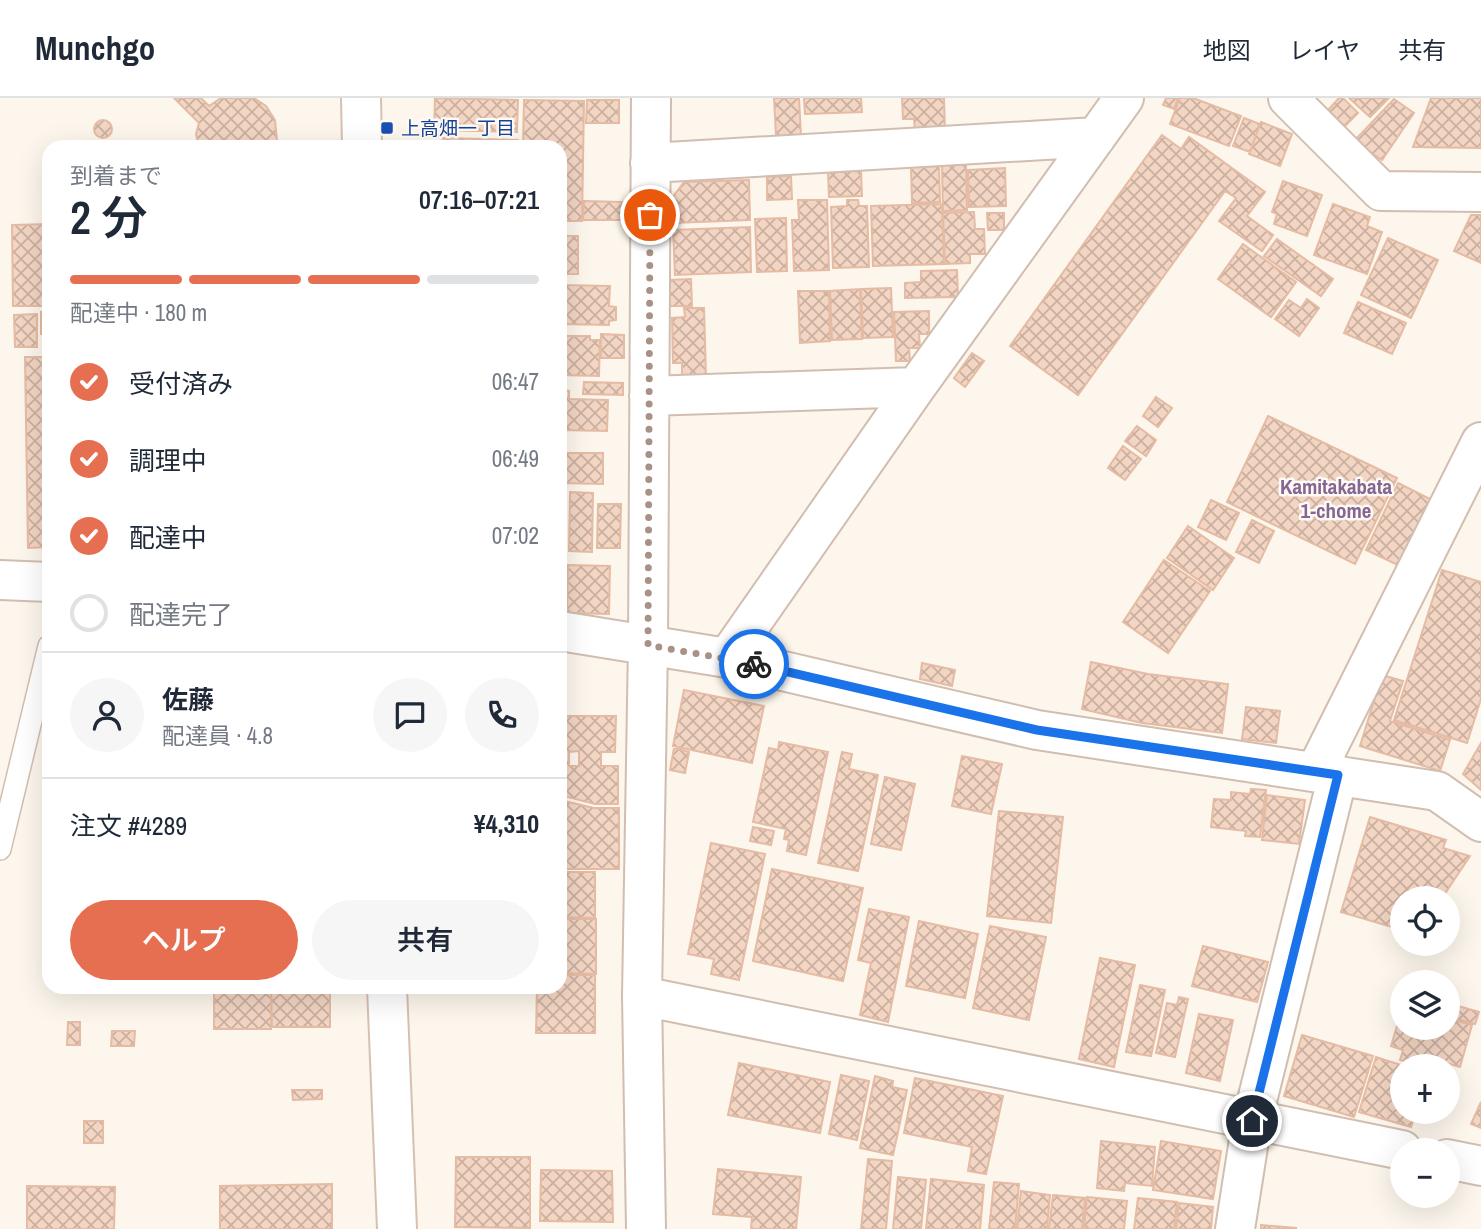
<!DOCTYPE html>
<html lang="ja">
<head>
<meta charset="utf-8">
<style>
	body { margin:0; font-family:"Archivo Narrow","Noto Sans JP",sans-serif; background:#f6f6f7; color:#1f2937; height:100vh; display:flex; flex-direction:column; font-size:26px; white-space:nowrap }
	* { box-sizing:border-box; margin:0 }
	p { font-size:23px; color:#747a83 }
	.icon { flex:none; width:38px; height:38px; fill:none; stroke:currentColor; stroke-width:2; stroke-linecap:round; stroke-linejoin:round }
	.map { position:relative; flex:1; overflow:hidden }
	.side { position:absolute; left:42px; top:42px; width:525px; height:854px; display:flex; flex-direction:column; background:#fff; border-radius:21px; box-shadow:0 7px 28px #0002 }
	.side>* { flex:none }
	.fabs { position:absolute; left:1390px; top:788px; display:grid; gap:14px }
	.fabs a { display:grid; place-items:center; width:70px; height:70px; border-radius:50%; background:#fff; box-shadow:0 7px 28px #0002; font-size:35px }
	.pin { position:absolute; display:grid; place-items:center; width:60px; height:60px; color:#fff; margin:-30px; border:4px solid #fff; border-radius:50%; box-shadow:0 2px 7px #0007 }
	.courier { position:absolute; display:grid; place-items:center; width:70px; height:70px; margin:-35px; border:5px solid #1a73e8; border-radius:50%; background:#fff; color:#222; box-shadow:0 2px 9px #0007 }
	.headline em { font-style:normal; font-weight:600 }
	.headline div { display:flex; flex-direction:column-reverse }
	.headline { display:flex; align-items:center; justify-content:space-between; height:119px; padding:0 28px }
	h1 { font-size:46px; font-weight:600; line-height:52px }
	.bar { display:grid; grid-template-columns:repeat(4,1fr); gap:10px 7px; align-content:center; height:84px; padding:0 28px }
	.bar i { height:9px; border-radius:5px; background:#e0e1e3 }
	.bar .current { background:#e76f51 }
	.bar p { grid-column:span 4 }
	.line { display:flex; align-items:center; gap:18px; padding:0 28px; border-top:2px solid #e0e1e3 }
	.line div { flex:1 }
	.round { display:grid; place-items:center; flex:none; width:74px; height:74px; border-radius:37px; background:#f6f6f7 }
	ol { padding:0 28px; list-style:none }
	li { display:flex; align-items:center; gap:21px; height:77px }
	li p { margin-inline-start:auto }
	li .icon { padding:7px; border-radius:50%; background:#e76f51; color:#fff; stroke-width:4 }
	li:last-child { color:#747a83 }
	li i { width:38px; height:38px; border:4px solid #e0e1e3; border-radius:50% }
	.button { display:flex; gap:14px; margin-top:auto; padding:14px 28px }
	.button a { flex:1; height:80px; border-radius:42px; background:#e76f51; color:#fff; font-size:28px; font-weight:600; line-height:80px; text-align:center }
	.button a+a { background:#f6f6f7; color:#1f2937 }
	header { display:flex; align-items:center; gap:42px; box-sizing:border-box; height:98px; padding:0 35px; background:#fff; border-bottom:2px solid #e0e1e3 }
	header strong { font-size:33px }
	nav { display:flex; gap:38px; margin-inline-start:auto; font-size:24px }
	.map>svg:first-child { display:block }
	.building { fill:url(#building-cross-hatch); stroke:#e6bba3; stroke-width:2; fill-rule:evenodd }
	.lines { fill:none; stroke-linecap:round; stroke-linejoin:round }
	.lane-casing { stroke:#d1beb0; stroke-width:24 }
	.street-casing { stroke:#d1beb0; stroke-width:42 }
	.secondary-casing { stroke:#d6c0b0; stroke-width:42 }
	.lane { stroke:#fff; stroke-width:21 }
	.street { stroke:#fff; stroke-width:38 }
	.secondary { stroke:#fff; stroke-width:38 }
	.done { stroke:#a89285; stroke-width:7; stroke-dasharray:0 12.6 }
	.route { stroke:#1a73e8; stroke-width:9 }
	.transit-dot { fill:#1a4fb4; stroke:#fffaf3; stroke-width:2.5 }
	.labels { text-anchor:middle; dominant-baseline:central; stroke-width:5; stroke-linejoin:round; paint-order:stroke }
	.transit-label { font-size:19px; fill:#164399; stroke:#fffaf3; text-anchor:start }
	.neighbourhood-label { font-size:21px; font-weight:bold; fill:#846695; stroke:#fffaf3 }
</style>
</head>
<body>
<header>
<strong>Munchgo</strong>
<nav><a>地図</a><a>レイヤ</a><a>共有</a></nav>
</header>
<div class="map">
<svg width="1481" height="1131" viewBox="0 0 1481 1131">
	<defs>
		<pattern id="building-cross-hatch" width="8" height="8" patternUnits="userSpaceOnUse" patternTransform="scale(1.75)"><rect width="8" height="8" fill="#f3d5c3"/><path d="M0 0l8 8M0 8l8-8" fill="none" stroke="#cab0a1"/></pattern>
	</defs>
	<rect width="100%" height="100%" fill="#fdf6ec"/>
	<!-- building -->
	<path class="building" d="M174 0H201L209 8 221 0H254L266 8 275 22 277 42 284 49H199L196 36 199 25Z
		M435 0 518 2 517 34 434 32Z
		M774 0H799L801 37 776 38Z
		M804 0H861L862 14 805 16Z
		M902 0H944L945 32 915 34 914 21H903Z
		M1166 0H1178L1174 11 1163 7Z
		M1180 0H1193L1241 18 1229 48 1170 26Z
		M1339 0H1343L1358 15 1344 29 1328 12Z
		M1349 0H1389L1370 19Z
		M1431 0H1481V50L1413 49Z
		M1394 1 1414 15 1382 62 1354 43Z
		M524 2 584 3 582 123H560V49H523Z
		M587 2H619V25H586Z
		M1244 20 1260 26 1250 54 1233 48Z
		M94 31a9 9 0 1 1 18 0a9 9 0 1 1-18 0Z
		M1261 24 1292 36 1280 68 1249 56Z
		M1162 37 1181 51 1189 39 1265 94 1247 118 1273 137 1262 153 1219 123 1236 100 1225 93 1078 297 1010 248Z
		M443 40 518 42V49H442Z
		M427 45H440V49H427Z
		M942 67H966L967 112 943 113Z
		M939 68 940 104 912 105 911 69Z
		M1005 70 1006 108 969 109 968 72Z
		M861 73 862 98 829 99 828 74Z
		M791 78 792 101 767 102V79Z
		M749 82 750 122 673 125 672 100 684 84Z
		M1283 83 1322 97 1307 138 1274 126 1277 116 1272 114Z
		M798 102H827L829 172 794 173 792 122H799Z
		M847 102H858L859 108H867L869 169 833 170 831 109 847 108Z
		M584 103 622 104V122H583Z
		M942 106 944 166 873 168 871 108Z
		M1333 106 1370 119 1367 128 1382 134 1367 176 1314 157Z
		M974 114 975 131H984L985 156H970V165L945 166 943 115Z
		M987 115H1004V132H988Z
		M1471 117H1481V165L1454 153Z
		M786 120 787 173 757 174 755 121Z
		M49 126V208H13L12 127Z
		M750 129 751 174 675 177 673 132Z
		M560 138H578V176H560Z
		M1388 140 1438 162 1411 220 1361 197Z
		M1277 141 1333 181 1321 198 1264 158Z
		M1243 146 1296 184 1271 219 1218 181Z
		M957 172 958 199 905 200V185L921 184V173Z
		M691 181 692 208H670L669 182Z
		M560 187 610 188 609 208 616 209V222L609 223V227L560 226Z
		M891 190 893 239 863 240 861 191Z
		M860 191 862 241 832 242 830 193Z
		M798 193H829L830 243 800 245Z
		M1307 201 1319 210 1299 238 1275 221 1289 202 1301 210Z
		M1358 204 1406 225 1392 256 1344 235Z
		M684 210H704L706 278 682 279V265H673L672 220 685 219Z
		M49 213V236H41V214Z
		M929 213V236H919L920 250H909L910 263H896L894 214Z
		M37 216V249H15L14 217Z
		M601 236 624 237V260H601Z
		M560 238H590V242H600L599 278 560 277Z
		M44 242H49V449L28 450 25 259H44Z
		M972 255 984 263 965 289 954 280Z
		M584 284 623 285V297L583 296Z
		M560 292 569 293V301L608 302 607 333 560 332Z
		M1156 299 1172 310 1158 329 1143 318Z
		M1268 318 1397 380 1355 466 1227 404Z
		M1137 328 1156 342 1146 358 1125 343Z
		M1123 348 1141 361 1125 382 1108 370Z
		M560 355H603V386L560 385Z
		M1398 385 1434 403 1402 469 1366 452Z
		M570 394 593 395 592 454 569 453Z
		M1211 402 1239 415 1226 442 1198 429Z
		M598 406H621L620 450H597Z
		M1252 422 1274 433 1259 465 1236 454Z
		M1188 428 1234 460 1213 492 1167 460Z
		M1164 462 1210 493 1168 555 1123 524Z
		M568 467 610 468 609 516 567 515Z
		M1442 472 1481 484V601L1467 645 1394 622Z
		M1091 564 1148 576 1228 586 1222 635 1142 625 1082 611Z
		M922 565 955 572 952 588 920 581Z
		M1382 577 1403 583 1390 623 1450 642 1440 673 1360 648Z
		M684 592 764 608 752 665 673 648Z
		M1246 609 1280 613 1276 645 1242 641Z
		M560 618H616L615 654H601V668H618V706H595L560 697ZM579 653V668H569V654Z
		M779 644 828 654 806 757 787 753 789 742 784 741 786 731 753 724 769 650 778 652Z
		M1481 645V692L1463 676Z
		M674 650 689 654 685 675 670 672Z
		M842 654 852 656 849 671 878 677 858 773 818 765Z
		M962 658 1002 666 991 716 952 708Z
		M885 679 915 686 901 752 871 746Z
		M1251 691 1266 692 1260 739 1245 738 1246 733 1211 729 1214 701 1231 702V694L1250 696Z
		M1267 697 1305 702 1299 746 1262 742Z
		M560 702 594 710H619V771H560Z
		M999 713 1063 719 1051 825 987 818Z
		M1370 719 1446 742 1443 750 1470 758 1442 800H1402V832L1341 814Z
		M753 729 774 733 771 747 750 743Z
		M711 745 765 756 739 882 711 876 714 861 688 856Z
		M772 771 863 790 843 883 753 863Z
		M560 774H595V820L560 819Z
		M869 811 909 819 888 924 860 917 871 865 858 862Z
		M560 821H596V876L560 875Z
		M919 823 978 836 965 900 906 888Z
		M990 828 1046 839 1029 922 973 910Z
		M1203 848 1268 864 1257 904 1192 888Z
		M1100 860 1135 867 1114 969 1079 961Z
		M560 877H595V935H536L537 889H560Z
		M1140 887 1165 892 1151 958 1126 954Z
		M214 889H271V931H214Z
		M271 889H330V929H272Z
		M1179 899 1188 901 1175 959 1156 955 1167 905 1177 907Z
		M1458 908 1479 914 1475 926 1454 920Z
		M1402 911V929H1447V920L1472 927 1460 969 1436 962 1434 968 1416 963 1415 966 1400 962 1403 952 1391 948Z
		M1199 916 1233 922 1220 983 1186 975Z
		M68 924H80V947H67Z
		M112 933H135L134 948H111Z
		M1302 937 1373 958 1354 1019 1284 998Z
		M1376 959 1404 968H1402V1013H1416L1411 1029 1359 1014Z
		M739 965 830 984 820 1035 728 1017Z
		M841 977 869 983 857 1042 829 1036Z
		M875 978 893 983 892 989 907 992 893 1057 860 1050Z
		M915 980 1003 998 986 1076 968 1073 972 1049 904 1035Z
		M292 992H322V1001L293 1002Z
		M1481 1004V1030L1471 1026Z
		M84 1023H103V1045H84Z
		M1101 1043 1155 1049 1152 1088 1125 1085 1124 1093 1097 1090Z
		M1161 1043 1221 1053 1213 1101 1153 1092Z
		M456 1059H530V1130L455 1129Z
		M868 1061 892 1063 886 1131H861Z
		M718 1071 801 1079 796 1131H751L752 1119 713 1116Z
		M541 1072 612 1073 613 1124 540 1123Z
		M898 1079 926 1082 921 1131H893Z
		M931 1081 984 1087 980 1131H926Z
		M994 1084 1019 1086 1015 1131H989Z
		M332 1086V1131H220V1088Z
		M27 1088 115 1089 114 1131H27Z
		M1021 1093 1050 1097 1047 1131H1017Z
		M1053 1097 1085 1100 1082 1131H1049Z
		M1087 1099 1127 1103 1124 1131H1084Z
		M1138 1100 1177 1104 1174 1131H1134Z
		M1179 1105 1213 1109 1211 1131H1176Z
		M1261 1127 1296 1130V1131H1261Z"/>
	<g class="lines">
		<!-- lane casing -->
		<g class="lane-casing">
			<path id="lane" d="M0 751 49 548"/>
		</g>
		<!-- street casing -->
		<g class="street-casing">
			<path id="street" d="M1288 0 1381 93 1481 94
				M650 65 1096 39
				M649 298 916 289
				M0 482 49 484
				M560 533 727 560 1037 632 1437 693 1481 724
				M727 560 916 289 1124 0
				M1316 673 1481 344
				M642 898 1402 1052
				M1447 1061 1481 1068
				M646 1131 642 898 648 547 651 0
				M1235 1131 1252 1023 1338 677"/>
		</g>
		<!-- secondary casing -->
		<g class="secondary-casing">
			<path id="secondary" d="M361 0 362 49
				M387 889 397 1131"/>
		</g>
		<!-- lane -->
		<use href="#lane" class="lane"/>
		<!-- street -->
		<use href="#street" class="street"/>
		<!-- secondary -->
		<use href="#secondary" class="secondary"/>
	</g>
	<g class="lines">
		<!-- done -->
		<path class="done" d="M650 117 648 547 754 566"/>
		<!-- route -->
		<path class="route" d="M754 566 1037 632 1338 677 1252 1023"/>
	</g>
	<!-- markers -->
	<rect class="transit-dot" x="380" y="23" width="14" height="14" rx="3.5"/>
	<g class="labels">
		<!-- transit labels -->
		<g class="transit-label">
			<text x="401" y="30">上高畑一丁目</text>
		</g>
		<!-- neighbourhood labels -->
		<g class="neighbourhood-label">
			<text x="1336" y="388">Kamitakabata<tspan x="1336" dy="24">1-chome</tspan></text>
		</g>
	</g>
</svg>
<div class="fabs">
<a><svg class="icon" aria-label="locate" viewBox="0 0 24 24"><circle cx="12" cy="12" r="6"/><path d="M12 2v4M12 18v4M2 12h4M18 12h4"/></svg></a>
<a><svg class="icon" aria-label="layers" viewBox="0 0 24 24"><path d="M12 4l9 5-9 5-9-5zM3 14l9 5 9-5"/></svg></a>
<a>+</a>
<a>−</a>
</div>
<div class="pin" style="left:650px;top:117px;background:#ea580c"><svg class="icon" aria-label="bag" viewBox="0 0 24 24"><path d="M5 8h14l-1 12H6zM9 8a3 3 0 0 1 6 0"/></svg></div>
<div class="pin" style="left:1252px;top:1023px;background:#1f2937"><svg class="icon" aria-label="home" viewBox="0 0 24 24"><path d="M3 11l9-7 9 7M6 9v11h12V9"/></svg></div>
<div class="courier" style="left:754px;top:566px"><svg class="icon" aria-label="bike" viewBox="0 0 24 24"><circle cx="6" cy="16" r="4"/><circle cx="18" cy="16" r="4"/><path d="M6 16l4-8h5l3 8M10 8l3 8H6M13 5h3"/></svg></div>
<section class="side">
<div class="headline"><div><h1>2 分</h1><p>到着まで</p></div><em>07:16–07:21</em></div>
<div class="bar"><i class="current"></i><i class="current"></i><i class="current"></i><i></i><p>配達中 · 180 m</p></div>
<ol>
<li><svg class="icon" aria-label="check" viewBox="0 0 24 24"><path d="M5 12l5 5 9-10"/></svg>受付済み<p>06:47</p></li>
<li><svg class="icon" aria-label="check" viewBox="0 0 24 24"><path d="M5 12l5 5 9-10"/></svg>調理中<p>06:49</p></li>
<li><svg class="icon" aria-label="check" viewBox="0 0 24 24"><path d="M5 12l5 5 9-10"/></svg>配達中<p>07:02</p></li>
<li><i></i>配達完了</li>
</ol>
<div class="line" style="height:126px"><a class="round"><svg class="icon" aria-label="person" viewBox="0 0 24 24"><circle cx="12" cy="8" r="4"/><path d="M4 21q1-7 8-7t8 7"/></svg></a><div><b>佐藤</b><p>配達員 · 4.8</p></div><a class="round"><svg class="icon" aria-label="chat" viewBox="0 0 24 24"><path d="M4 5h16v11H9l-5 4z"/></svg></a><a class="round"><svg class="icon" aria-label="phone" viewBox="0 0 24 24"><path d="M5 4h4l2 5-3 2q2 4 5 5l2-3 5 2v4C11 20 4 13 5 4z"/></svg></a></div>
<div class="line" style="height:91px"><div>注文 #4289</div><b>¥4,310</b></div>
<div class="button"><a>ヘルプ</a><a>共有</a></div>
</section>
</div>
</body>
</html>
